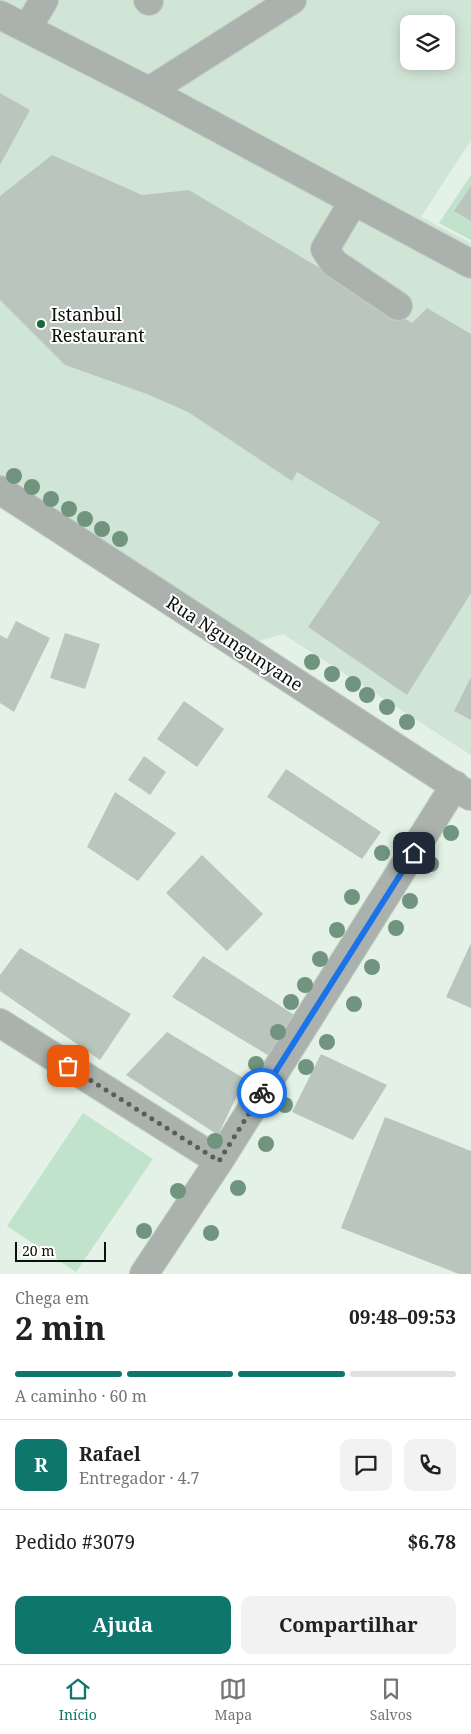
<!DOCTYPE html>
<html lang="pt">
<head>
<meta charset="utf-8">
<style>
	body { margin:0; font-family:"Noto Serif",serif; background:#f2f2f2; color:#202124; height:100vh; display:flex; flex-direction:column; font-size:19px; white-space:nowrap }
	* { box-sizing:border-box; margin:0 }
	p { font-size:16px; color:#757577 }
	.icon { flex:none; width:28px; height:28px; fill:none; stroke:currentColor; stroke-width:2; stroke-linecap:round; stroke-linejoin:round }
	.map { position:relative; height:1274px; overflow:hidden }
	.details { display:flex; flex-direction:column; background:#fff; flex:1 }
	.details>* { flex:none }
	.fabs { position:absolute; left:400px; top:15px; display:grid; gap:10px }
	.fabs a { display:grid; place-items:center; width:55px; height:55px; border-radius:10px; background:#fff; box-shadow:0 2px 12px #0003; font-size:25px }
	.scale { position:absolute; left:15px; bottom:12px; width:91px; box-sizing:border-box; padding-left:5px; border:2px solid #0c100d; border-top:0; font-size:14px; line-height:18px; white-space:nowrap; color:#0c100d; -webkit-text-stroke:4px #fff; paint-order:stroke }
	.pin { position:absolute; display:grid; place-items:center; width:42px; height:42px; color:#fff; margin:-21px; border-radius:10px; box-shadow:0 2px 8px #0006 }
	.courier { position:absolute; display:grid; place-items:center; width:50px; height:50px; margin:-25px; border:4px solid #1a73e8; border-radius:50%; background:#fff; color:#222; box-shadow:0 1px 6px #0007 }
	.summary em { font-style:normal; font-weight:700 }
	.summary div { display:flex; flex-direction:column-reverse }
	.summary { display:flex; align-items:center; justify-content:space-between; height:85px; padding:0 15px }
	h1 { font-size:32px; font-weight:700; line-height:38px }
	.bar { display:grid; grid-template-columns:repeat(4,1fr); gap:8px 5px; align-content:center; height:60px; padding:0 15px }
	.bar i { height:6px; border-radius:4px; background:#e0e0e0 }
	.bar .active { background:#0f766e }
	.bar p { grid-column:span 4 }
	.line { display:flex; align-items:center; gap:12px; padding:0 15px; border-top:1px solid #e0e0e0 }
	.line div { flex:1 }
	.round { display:grid; place-items:center; flex:none; width:52px; height:52px; border-radius:10px; background:#f2f2f2 }
	.cta { display:flex; gap:10px; margin-top:auto; padding:10px 15px }
	.cta a { flex:1; height:58px; border-radius:10px; background:#0f766e; color:#fff; font-size:20px; font-weight:700; line-height:58px; text-align:center }
	.cta a+a { background:#f2f2f2; color:#202124 }
	.tabs { display:flex; justify-content:space-around; align-items:center; height:70px; border-top:1px solid #e0e0e0; background:#fff; font-size:14px; color:#757577 }
	.tabs a { display:grid; justify-items:center; gap:2px }
	.tabs .active { color:#0f766e }
	.map>svg:first-child { display:block }
	.built { fill:#d1e5d6; fill-rule:evenodd }
	.green { fill:#c2e3cb }
	.building { fill:#bac6bd }
	.lines { fill:none; stroke-linecap:round; stroke-linejoin:round }
	.minor-casing { stroke:#c1cdc3; stroke-width:30 }
	.minor { stroke:#abb1ad; stroke-width:28 }
	.tree { fill:#71947e }
	.done { stroke:#575f59; stroke-width:5; stroke-dasharray:0 9 }
	.route { stroke:#1a73e8; stroke-width:6 }
	.poi-dot { fill:#186a3a; stroke:#fff; stroke-width:2 }
	.labels { text-anchor:middle; dominant-baseline:central; stroke-width:4; stroke-linejoin:round; paint-order:stroke }
	.poi-label { font-size:18px; fill:#0c100d; stroke:#fff; text-anchor:start }
	.street-label { font-size:18px; fill:#0c100d; stroke:#fff }
</style>
</head>
<body>
<div class="map">
<svg width="471" height="1274" viewBox="0 0 471 1274">
	<rect width="100%" height="100%" fill="#e3f1e6"/>
	<!-- built -->
	<path class="built" d="M0 0H471V140L421 217 471 243V755L283 634 252 643 0 487ZM409 24H446V61H409Z"/>
	<!-- green -->
	<path class="green" d="M471 175V240L439 223Z
		M83 1113 153 1159 76 1272 7 1226Z"/>
	<!-- building -->
	<path class="building" d="M0 93 30 110 0 165Z
		M52 155 142 195 189 190 412 323 427 308 471 334V593L407 695 308 627 380 522 297 472 292 481 188 412 147 394 65 365 0 300V196Z
		M471 186V221L454 211Z
		M16 621 50 638 14 712 0 703V635L7 639Z
		M65 633 100 644 85 689 50 678Z
		M471 677V720L454 711Z
		M184 701 224 729 197 767 157 739Z
		M144 756 166 772 150 795 128 780Z
		M286 769 381 832 362 859 267 797Z
		M115 792 176 833 138 881 87 847Z
		M202 855 263 914 227 951 166 893Z
		M471 943V1008L446 997Z
		M20 948 131 1014 100 1060 0 991V975Z
		M203 956 299 1018 276 1060 172 997Z
		M167 1032 245 1079 218 1135 126 1075Z
		M321 1054 387 1085 353 1140 292 1112Z
		M385 1117 471 1151V1274H459L341 1228Z"/>
	<g class="lines">
		<!-- minor casing -->
		<g class="minor-casing">
			<path id="minor" d="M148 0 149 1
				M0 15 149 91 471 264
				M27 29 44 0
				M149 91 292 0
				M353 202 325 249 334 263 398 306
				M0 490 470 796
				M0 1023 219 1161
				M144 1274 219 1161 455 785"/>
		</g>
		<!-- minor -->
		<use href="#minor" class="minor"/>
	</g>
	<!-- trees -->
	<g class="tree">
		<circle cx="14" cy="476" r="8"/>
		<circle cx="32" cy="487" r="8"/>
		<circle cx="51" cy="499" r="8"/>
		<circle cx="69" cy="509" r="8"/>
		<circle cx="85" cy="519" r="8"/>
		<circle cx="102" cy="529" r="8"/>
		<circle cx="120" cy="539" r="8"/>
		<circle cx="312" cy="662" r="8"/>
		<circle cx="332" cy="674" r="8"/>
		<circle cx="353" cy="684" r="8"/>
		<circle cx="367" cy="695" r="8"/>
		<circle cx="387" cy="707" r="8"/>
		<circle cx="407" cy="722" r="8"/>
		<circle cx="451" cy="833" r="8"/>
		<circle cx="382" cy="853" r="8"/>
		<circle cx="431" cy="864" r="8"/>
		<circle cx="352" cy="897" r="8"/>
		<circle cx="410" cy="901" r="8"/>
		<circle cx="396" cy="928" r="8"/>
		<circle cx="337" cy="930" r="8"/>
		<circle cx="320" cy="959" r="8"/>
		<circle cx="372" cy="967" r="8"/>
		<circle cx="305" cy="985" r="8"/>
		<circle cx="291" cy="1002" r="8"/>
		<circle cx="354" cy="1004" r="8"/>
		<circle cx="278" cy="1032" r="8"/>
		<circle cx="327" cy="1042" r="8"/>
		<circle cx="256" cy="1064" r="8"/>
		<circle cx="306" cy="1067" r="8"/>
		<circle cx="285" cy="1105" r="8"/>
		<circle cx="215" cy="1141" r="8"/>
		<circle cx="266" cy="1144" r="8"/>
		<circle cx="238" cy="1188" r="8"/>
		<circle cx="178" cy="1191" r="8"/>
		<circle cx="144" cy="1231" r="8"/>
		<circle cx="211" cy="1233" r="8"/>
	</g>
	<g class="lines">
		<!-- done -->
		<path class="done" d="M68 1066 219 1161 262 1093"/>
		<!-- route -->
		<path class="route" d="M262 1093 414 853"/>
	</g>
	<!-- markers -->
	<circle class="poi-dot" cx="41" cy="324" r="5"/>
	<g class="labels">
		<!-- poi labels -->
		<g class="poi-label">
			<text x="51" y="314">Istanbul<tspan x="51" dy="21">Restaurant</tspan></text>
		</g>
		<!-- street labels -->
		<g class="street-label">
			<text transform="translate(235 643) rotate(33)">Rua Ngungunyane</text>
		</g>
	</g>
</svg>
<div class="fabs">
<a><svg class="icon" aria-label="layers" viewBox="0 0 24 24"><path d="M12 4l9 5-9 5-9-5zM3 14l9 5 9-5"/></svg></a>
</div>
<div class="scale">20 m</div>
<div class="pin" style="left:68px;top:1066px;background:#ea580c"><svg class="icon" aria-label="bag" viewBox="0 0 24 24"><path d="M5 8h14l-1 12H6zM9 8a3 3 0 0 1 6 0"/></svg></div>
<div class="pin" style="left:414px;top:853px;background:#1f2937"><svg class="icon" aria-label="home" viewBox="0 0 24 24"><path d="M3 11l9-7 9 7M6 9v11h12V9"/></svg></div>
<div class="courier" style="left:262px;top:1093px"><svg class="icon" aria-label="bike" viewBox="0 0 24 24"><circle cx="6" cy="16" r="4"/><circle cx="18" cy="16" r="4"/><path d="M6 16l4-8h5l3 8M10 8l3 8H6M13 5h3"/></svg></div>
</div>
<section class="details">
<div class="summary"><div><h1>2 min</h1><p>Chega em</p></div><em>09:48–09:53</em></div>
<div class="bar"><i class="active"></i><i class="active"></i><i class="active"></i><i></i><p>A caminho · 60 m</p></div>
<div class="line" style="height:90px"><b class="round" style="background:#0f766e;color:#fff">R</b><div><b>Rafael</b><p>Entregador · 4.7</p></div><a class="round"><svg class="icon" aria-label="chat" viewBox="0 0 24 24"><path d="M4 5h16v11H9l-5 4z"/></svg></a><a class="round"><svg class="icon" aria-label="phone" viewBox="0 0 24 24"><path d="M5 4h4l2 5-3 2q2 4 5 5l2-3 5 2v4C11 20 4 13 5 4z"/></svg></a></div>
<div class="line" style="height:65px"><div>Pedido #3079</div><b>$6.78</b></div>
<div class="cta"><a>Ajuda</a><a>Compartilhar</a></div>
</section>
<nav class="tabs">
<a class="active"><svg class="icon" aria-label="home" viewBox="0 0 24 24"><path d="M3 11l9-7 9 7M6 9v11h12V9"/></svg>Início</a>
<a><svg class="icon" aria-label="map" viewBox="0 0 24 24"><path d="M3 6l6-2 6 2 6-2v14l-6 2-6-2-6 2zM9 4v14M15 6v14"/></svg>Mapa</a>
<a><svg class="icon" aria-label="saved" viewBox="0 0 24 24"><path d="M7 4h10v16l-5-4-5 4z"/></svg>Salvos</a>
</nav>
</body>
</html>
